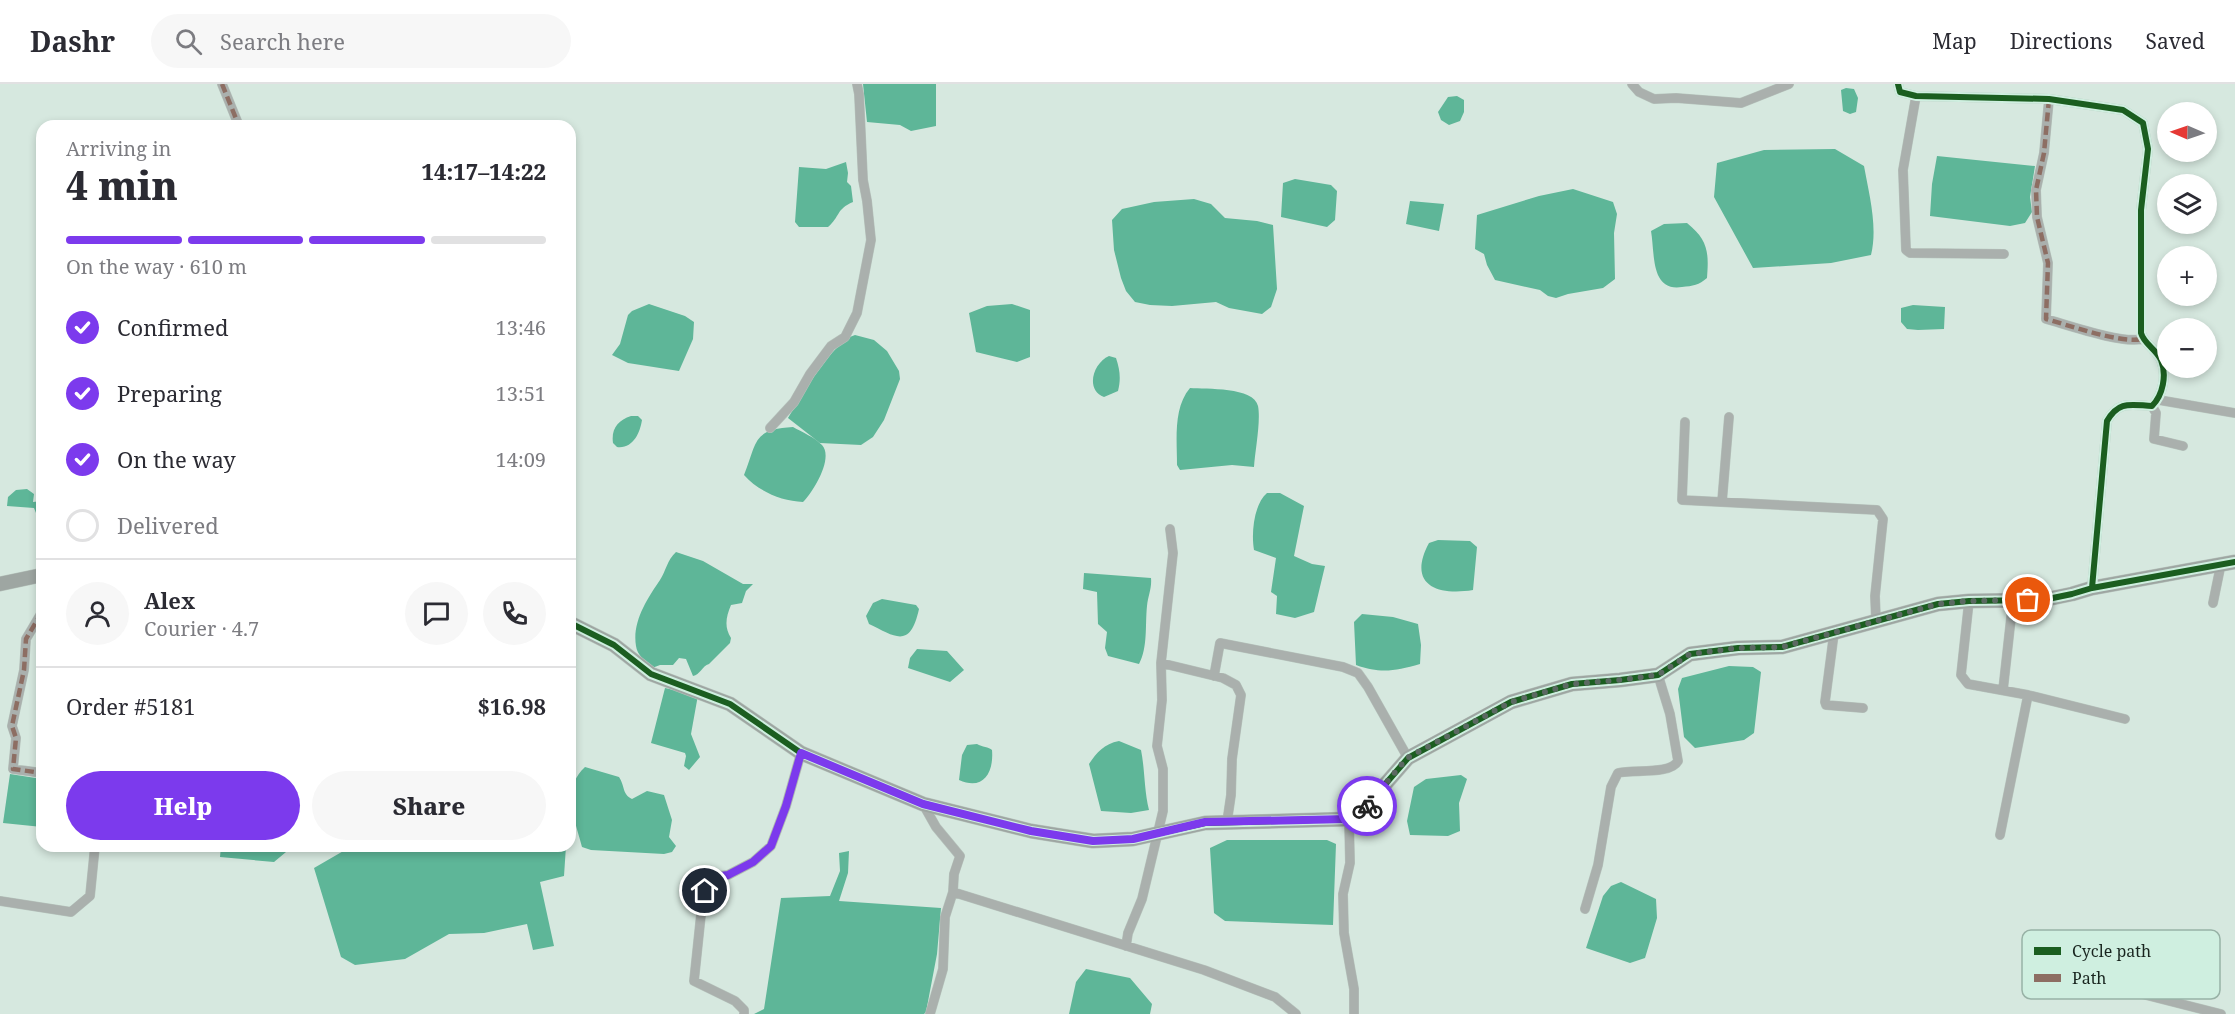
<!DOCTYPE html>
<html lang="en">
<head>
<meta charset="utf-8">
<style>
	body { margin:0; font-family:"Noto Serif",serif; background:#f7f7f7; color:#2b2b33; height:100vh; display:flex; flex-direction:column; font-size:22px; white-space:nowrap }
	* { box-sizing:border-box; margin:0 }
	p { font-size:20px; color:#7c7c81 }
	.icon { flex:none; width:33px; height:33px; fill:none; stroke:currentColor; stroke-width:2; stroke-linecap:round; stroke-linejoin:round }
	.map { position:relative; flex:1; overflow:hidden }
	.sheet { position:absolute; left:36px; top:36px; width:540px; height:732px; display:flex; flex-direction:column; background:#fff; border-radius:18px; box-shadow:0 3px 9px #0003 }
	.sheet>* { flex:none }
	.needle { width:39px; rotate:272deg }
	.buttons { position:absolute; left:2157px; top:18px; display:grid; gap:12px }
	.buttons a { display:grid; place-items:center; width:60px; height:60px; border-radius:50%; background:#fff; box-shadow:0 3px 9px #0003; font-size:30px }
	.pin { position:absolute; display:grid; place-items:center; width:51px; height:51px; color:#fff; margin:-26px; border:3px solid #fff; border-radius:50%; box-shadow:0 2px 6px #0007 }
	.courier { position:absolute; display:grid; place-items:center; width:60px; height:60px; margin:-30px; border:4px solid #7c3aed; border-radius:50%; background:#fff; color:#222; box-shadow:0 2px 8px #0007 }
	.head em { font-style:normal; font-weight:800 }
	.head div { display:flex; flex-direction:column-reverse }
	.head { display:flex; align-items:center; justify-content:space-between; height:102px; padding:0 30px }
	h1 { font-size:39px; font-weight:800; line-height:45px }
	.bar { display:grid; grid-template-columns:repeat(4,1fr); gap:9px 6px; align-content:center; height:72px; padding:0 30px }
	.bar i { height:8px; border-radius:4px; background:#e1e1e2 }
	.bar .active { background:#7c3aed }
	.bar p { grid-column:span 4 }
	.line { display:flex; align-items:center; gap:15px; padding:0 30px; border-top:2px solid #e1e1e2 }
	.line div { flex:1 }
	.round { display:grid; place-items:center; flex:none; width:63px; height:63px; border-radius:32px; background:#f7f7f7 }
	ol { padding:0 30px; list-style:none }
	li { display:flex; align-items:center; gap:18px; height:66px }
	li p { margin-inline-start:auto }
	li .icon { padding:6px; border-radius:50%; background:#7c3aed; color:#fff; stroke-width:4 }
	li:last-child { color:#7c7c81 }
	li i { width:33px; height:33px; border:3px solid #e1e1e2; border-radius:50% }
	.primary-button { display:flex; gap:12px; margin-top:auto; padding:12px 30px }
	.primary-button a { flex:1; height:69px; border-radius:36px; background:#7c3aed; color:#fff; font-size:24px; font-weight:800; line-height:69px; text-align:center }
	.primary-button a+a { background:#f7f7f7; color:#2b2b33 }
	header { display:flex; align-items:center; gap:36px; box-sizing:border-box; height:84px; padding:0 30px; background:#fff; border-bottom:2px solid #e1e1e2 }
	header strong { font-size:28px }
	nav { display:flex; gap:33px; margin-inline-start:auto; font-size:21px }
	.search { width:420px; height:54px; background:#f7f7f7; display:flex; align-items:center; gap:15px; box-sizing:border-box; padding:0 21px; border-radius:33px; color:#7c7c81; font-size:22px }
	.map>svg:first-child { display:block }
	.water { fill:#5eb698 }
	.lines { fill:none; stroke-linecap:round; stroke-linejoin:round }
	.street-casing { stroke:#b6c3bc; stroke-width:10 }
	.secondary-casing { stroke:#b6c3bc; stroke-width:15 }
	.street { stroke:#aab0ad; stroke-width:9 }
	.secondary { stroke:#9ea6a2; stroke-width:14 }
	.quiet { stroke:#8d6e63; stroke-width:4.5; stroke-dasharray:9 4.5; stroke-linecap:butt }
	.cycleway-casing { stroke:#cfefe0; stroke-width:10 }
	.cycleway { stroke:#1b5e20; stroke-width:6 }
	.done { stroke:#5b6962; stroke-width:6; stroke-dasharray:0 10.8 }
	.route { stroke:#7c3aed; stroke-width:8 }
	.key { fill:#cfefe0; stroke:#98b2a6; stroke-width:1.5 }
	.key-label { font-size:16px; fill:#19251f }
</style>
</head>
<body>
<header>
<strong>Dashr</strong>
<div class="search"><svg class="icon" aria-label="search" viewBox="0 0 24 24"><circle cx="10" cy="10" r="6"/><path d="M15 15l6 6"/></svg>Search here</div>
<nav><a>Map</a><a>Directions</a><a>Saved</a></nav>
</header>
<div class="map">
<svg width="2235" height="930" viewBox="0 0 2235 930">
	<rect width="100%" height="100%" fill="#d6e8df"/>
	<!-- water -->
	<path class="water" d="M863 0H936V42L911 47 900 41 867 38Z
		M1846 4 1854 5 1858 14 1856 28 1850 30 1843 27 1841 6Z
		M1457 12 1464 16V28L1460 37 1449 41 1441 36 1438 28 1448 13Z
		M1835 65 1864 82C1869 110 1878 143 1871 171L1831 179 1753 184 1714 113 1717 79 1764 66Z
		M1937 72 2035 82 2030 113 2032 128 2025 139 2010 142 1930 132 1932 100Z
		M846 78 848 89 847 98 851 102 853 118C836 125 840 133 828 143H799L795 138 799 83 826 85Z
		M1295 95 1331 101 1337 107 1335 136 1327 143 1281 133 1283 99Z
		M1573 105 1613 118 1617 130 1614 149 1615 195 1603 204 1568 210 1556 214 1548 212 1540 206 1495 196 1487 181 1484 170 1475 165 1477 131 1539 112Z
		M1194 115 1211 120 1225 134 1257 137 1273 141 1277 205 1271 223 1262 230 1229 224 1216 218 1172 222 1150 221 1135 218 1126 207 1121 194 1114 166 1112 136 1122 125 1154 118Z
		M1410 117 1444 120 1439 147 1406 140Z
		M1687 139C1708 156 1709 168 1707 194 1699 201 1693 202 1682 203 1650 208 1655 169 1651 147L1664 140Z
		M649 220 685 232 694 238 693 255 679 287 628 279 612 271 620 260 628 231 632 227Z
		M1012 220 1030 226V273L1017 278 976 268 969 229 987 222Z
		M1913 221 1945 223 1944 245 1918 246 1907 245 1901 238V224Z
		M855 251 874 256 887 267 899 287 900 295 884 336 873 353 861 361 820 359 788 334C801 313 832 258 855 251Z
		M1109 272 1116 274C1120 286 1121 295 1118 307L1104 313C1085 306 1093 279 1109 272Z
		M1190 304C1206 305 1254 303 1258 322 1261 337 1255 367 1254 383L1232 381 1180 386 1177 381C1177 356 1173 324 1190 304Z
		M631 332H638L642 336C640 349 633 365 617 363L613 359C611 345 618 336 631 332Z
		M793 343C802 348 814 353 822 361 834 374 813 408 803 418 781 417 758 407 744 391 757 359 752 345 793 343Z
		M27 405 34 410 33 418 42 417V434H38L34 424 7 422 8 413 16 406Z
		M1267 409H1280L1304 422 1294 472 1312 480 1325 482 1314 528 1295 534 1276 530 1277 512 1271 508 1276 474 1254 466C1251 449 1254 420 1267 409Z
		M1438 456 1470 457 1477 463 1473 506C1436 512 1407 500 1429 459Z
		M676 468 703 477 743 500H753L746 507 742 519 731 521C726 533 724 543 731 554L730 559 709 580C702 582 700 591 693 592L686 575 679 574 673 581H660L652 584C646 578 637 571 636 562 632 538 647 515 660 496 666 487 667 476 676 468Z
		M1084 489 1151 494C1152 504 1148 512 1147 522 1145 541 1148 563 1139 580L1108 572 1105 564 1107 548 1098 540 1097 508 1083 505Z
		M882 515 916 521 919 525C910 565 896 553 869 540L866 532 873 519Z
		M1362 530 1393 533 1418 540 1421 561 1420 580C1395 587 1381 590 1356 581L1354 538Z
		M917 565 947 567 964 586 950 598 908 584 910 574Z
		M1729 582 1753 583 1761 588 1754 649 1744 656 1695 664 1684 653 1678 605 1682 594Z
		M665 604 698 611 691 650 700 673 689 686 684 682 686 672 685 669 651 659Z
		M1119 657 1141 666C1145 686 1144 706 1149 726L1131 729 1101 727 1089 680C1097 668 1104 660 1119 657Z
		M977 660C982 663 989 663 992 666 994 689 983 707 959 696L962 671 967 661Z
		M585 683 619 693C625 702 622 710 632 715L647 707 664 711 672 736 669 753 676 762 672 768 664 770 591 766 582 763C575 736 561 705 585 683Z
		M10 690 42 695V743L3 739Z
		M1461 691 1467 695 1459 719 1460 747 1448 752 1410 751 1407 737 1414 703 1426 695Z
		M1227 756H1327L1336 760 1333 841 1225 837 1214 829 1210 764Z
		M221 762H286V768L274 778 220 773Z
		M352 762H566L564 792 540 798 554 862 533 866 527 840 484 849 449 850 405 875 355 881 341 873 314 784Z
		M849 767 848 789 839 817 941 824 937 870 926 928 924 930H754L764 925 781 814 830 812 840 787 839 769Z
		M1621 798 1656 815 1657 834 1645 874 1630 879 1586 864 1603 812 1611 802Z
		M1086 885 1130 894 1152 920 1150 930H1069L1076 898Z"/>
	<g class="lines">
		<!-- street casing -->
		<g class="street-casing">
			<path id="street" d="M222 0 239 42
				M1632 0 1639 8 1654 15 1676 14 1741 19 1789 0
				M1898 0 1900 8 1916 12 2049 15 2123 26 2143 39 2148 65 2141 126V249C2144 260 2156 265 2161 276 2167 291 2163 311 2152 322 2131 321 2119 316 2107 337L2092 504
				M1916 12 1903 86 1906 166 1910 169 2004 170
				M2049 15 2044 69 2036 106 2037 133 2048 179 2046 235C2068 241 2122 260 2142 255
				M2159 316 2235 329
				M2152 322 2156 329 2154 355 2183 362
				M1685 338 1682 416 1877 426 1883 435 1875 512 1876 536
				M770 344 794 318 810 290 831 262 845 253 857 229 871 156 867 117 863 96 859 10 857 0
				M1722 418 1729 333
				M1969 517 1961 591 1968 600 2028 611 2125 635
				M2213 519 2221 480
				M42 528 26 555 24 586 12 642 16 654 13 685 42 689
				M1834 549 1825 618 1826 621 1863 624
				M1161 579 1223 594 1236 601 1241 611 1232 675 1231 711 1227 738
				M1214 592 1220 559 1343 583 1358 589 1368 603 1408 674
				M2003 606 2013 516
				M923 720 936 743 960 772 954 790 953 808
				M1349 735 1350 779 1343 810 1344 849 1354 905V930
				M2000 751 2028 611
				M0 817 71 828 90 812 95 762
				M1585 825 1598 781 1611 703 1618 689C1634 685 1670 691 1678 677L1670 630 1658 591
				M1126 862 1128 849 1142 815 1163 727V685L1157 662 1162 616 1161 579 1173 469 1170 445
				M2134 908 2221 930
				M744 930V926L735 917 694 897 702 821 708 793 728 791 753 778 771 762 786 722 801 669
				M930 930 943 885 945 833 953 808 1204 886 1275 913 1296 930"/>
		</g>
		<!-- secondary casing -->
		<g class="secondary-casing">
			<path id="secondary" d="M0 500 42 491
				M570 539 614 561 651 590 730 620 801 669 923 720 1031 747 1093 757 1133 755 1205 739 1349 735 1368 720 1408 674 1511 618 1572 600 1620 596 1658 591 1690 570 1738 564 1782 563 1938 520 1969 517 2043 516 2072 510 2092 504 2235 478"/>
		</g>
		<!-- street -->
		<use href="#street" class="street"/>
		<!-- secondary -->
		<use href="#secondary" class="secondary"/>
		<!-- quiet -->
		<path class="quiet" d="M222 0 239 42
			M2049 15 2044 69 2036 106 2037 133 2048 179 2046 235C2068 241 2122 260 2142 255
			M42 528 26 555 24 586 12 642 16 654 13 685 42 689"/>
		<!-- cycleway casing -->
		<g class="cycleway-casing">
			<path id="cycleway" d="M1898 0 1900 8 1916 12 2049 15 2123 26 2143 39 2148 65 2141 126V249C2144 260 2156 265 2161 276 2167 291 2163 311 2152 322 2131 321 2119 316 2107 337L2092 504
				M570 539 614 561 651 590 730 620 801 669 923 720 1031 747 1093 757 1133 755 1205 739 1349 735 1368 720 1408 674 1511 618 1572 600 1620 596 1658 591 1690 570 1738 564 1782 563 1938 520 1969 517 2043 516 2072 510 2092 504 2235 478"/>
		</g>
		<!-- cycleway -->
		<use href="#cycleway" class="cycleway"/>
	</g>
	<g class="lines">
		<!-- done -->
		<path class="done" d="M1367 722 1407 674 1511 618 1572 600 1620 596 1658 591 1690 570 1738 564 1782 563 1938 520 1969 517 2028 516"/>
		<!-- route -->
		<path class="route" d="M705 807 708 794 728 791 753 778 771 762 786 722 801 669 923 720 1031 747 1093 757 1133 755 1205 738 1348 735 1367 722"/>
	</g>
	<!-- legend -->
	<rect x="2022" y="846" width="198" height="69" rx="9" class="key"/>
	<rect x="2034" y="863" width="27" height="8" fill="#1b5e20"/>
	<rect x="2034" y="890" width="27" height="8" fill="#8d6e63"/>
	<g class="key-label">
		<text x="2072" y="873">Cycle path</text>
		<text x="2072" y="900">Path</text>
	</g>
</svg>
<div class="buttons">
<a><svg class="needle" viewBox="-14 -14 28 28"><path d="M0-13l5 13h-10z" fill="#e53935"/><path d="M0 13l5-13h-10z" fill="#7c7c81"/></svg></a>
<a><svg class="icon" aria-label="layers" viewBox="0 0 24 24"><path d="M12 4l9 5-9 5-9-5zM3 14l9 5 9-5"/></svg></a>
<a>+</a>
<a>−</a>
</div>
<div class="pin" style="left:2028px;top:516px;background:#ea580c"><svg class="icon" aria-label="bag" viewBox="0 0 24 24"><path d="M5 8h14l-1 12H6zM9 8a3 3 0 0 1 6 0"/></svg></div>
<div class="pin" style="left:705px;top:807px;background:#1f2937"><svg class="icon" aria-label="home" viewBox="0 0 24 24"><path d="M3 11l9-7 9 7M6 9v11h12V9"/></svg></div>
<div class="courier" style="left:1367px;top:722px"><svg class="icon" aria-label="bike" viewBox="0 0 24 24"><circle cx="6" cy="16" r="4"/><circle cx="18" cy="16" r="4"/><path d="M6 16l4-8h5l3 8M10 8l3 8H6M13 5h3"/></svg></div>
<section class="sheet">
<div class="head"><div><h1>4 min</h1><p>Arriving in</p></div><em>14:17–14:22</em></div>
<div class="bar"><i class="active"></i><i class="active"></i><i class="active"></i><i></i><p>On the way · 610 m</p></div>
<ol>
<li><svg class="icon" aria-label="check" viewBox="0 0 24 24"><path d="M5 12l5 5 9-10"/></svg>Confirmed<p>13:46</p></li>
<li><svg class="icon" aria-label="check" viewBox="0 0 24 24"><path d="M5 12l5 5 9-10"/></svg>Preparing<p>13:51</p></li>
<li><svg class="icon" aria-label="check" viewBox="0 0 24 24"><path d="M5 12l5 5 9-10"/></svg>On the way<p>14:09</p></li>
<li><i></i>Delivered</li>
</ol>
<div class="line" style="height:108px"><a class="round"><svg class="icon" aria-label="person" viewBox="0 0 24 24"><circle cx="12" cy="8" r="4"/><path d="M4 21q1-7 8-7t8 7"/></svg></a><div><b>Alex</b><p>Courier · 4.7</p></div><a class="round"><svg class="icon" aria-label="chat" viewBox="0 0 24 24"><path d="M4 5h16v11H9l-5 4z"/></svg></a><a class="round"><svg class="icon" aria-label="phone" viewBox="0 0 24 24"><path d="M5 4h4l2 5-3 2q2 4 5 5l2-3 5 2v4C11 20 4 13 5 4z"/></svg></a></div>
<div class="line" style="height:78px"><div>Order #5181</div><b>$16.98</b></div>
<div class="primary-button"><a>Help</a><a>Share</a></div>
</section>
</div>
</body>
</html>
